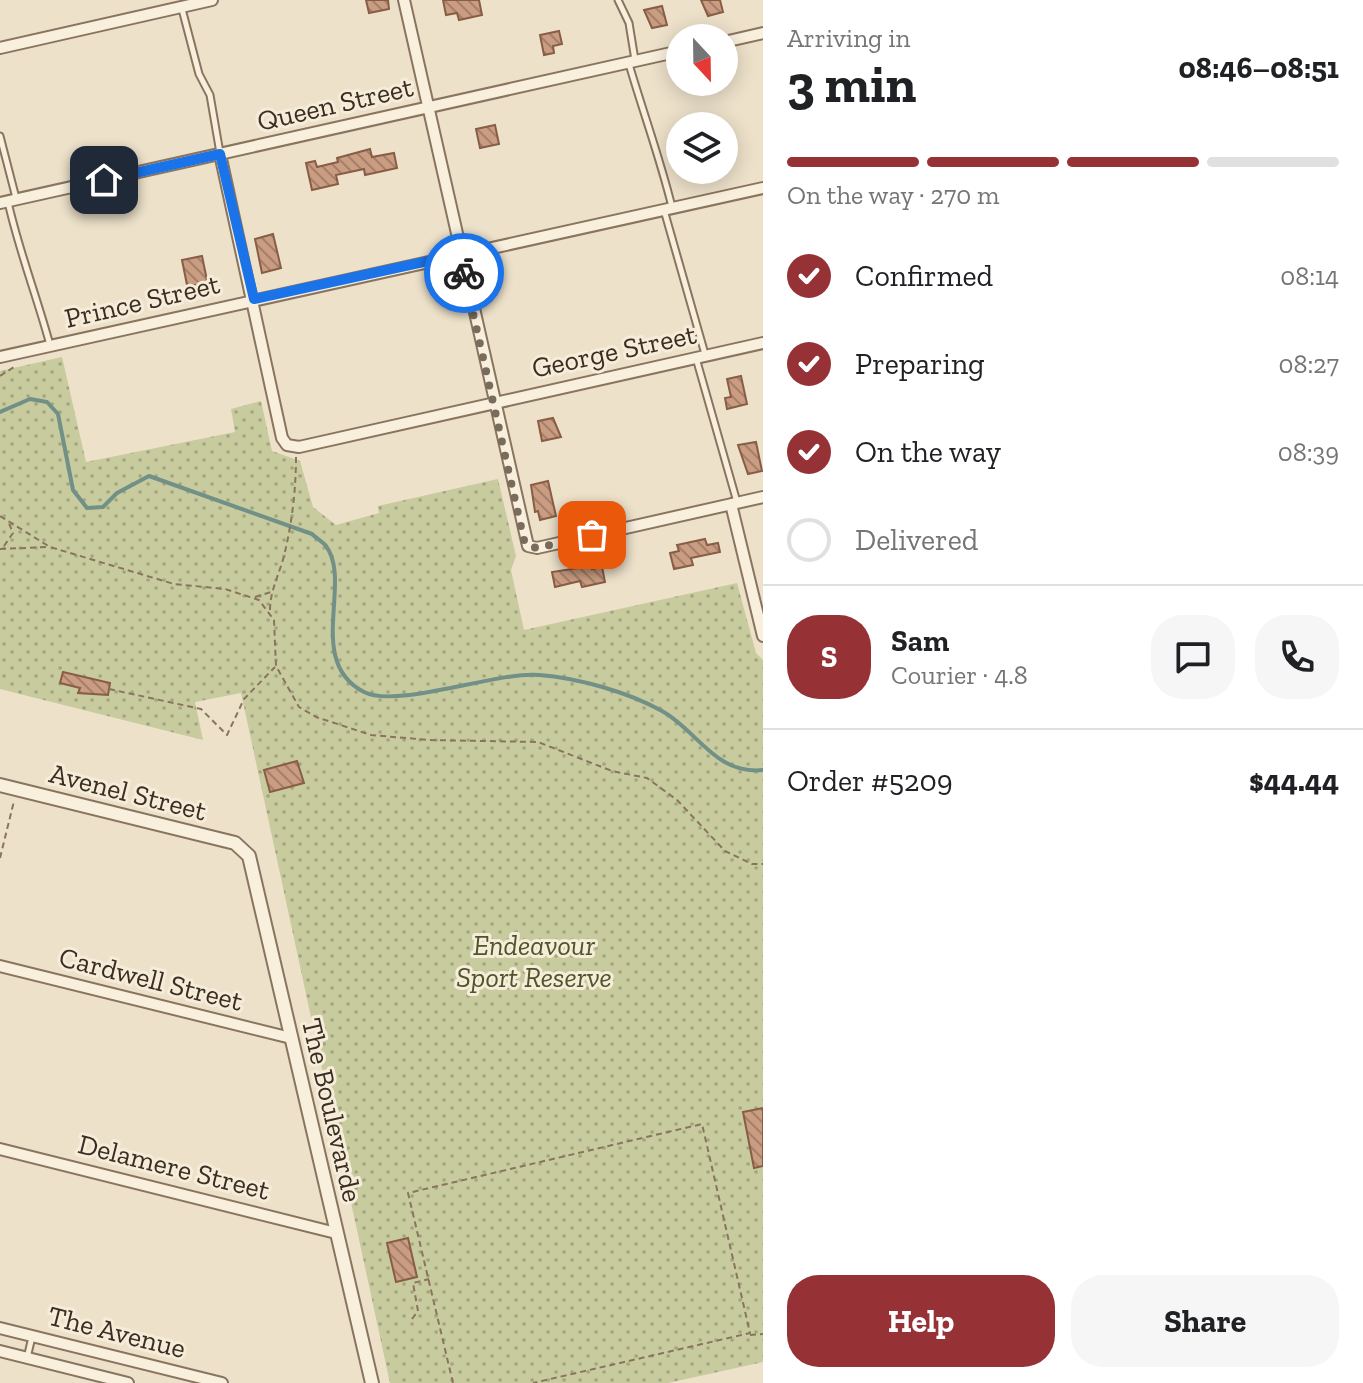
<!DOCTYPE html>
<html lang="en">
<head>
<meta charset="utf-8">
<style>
	body { margin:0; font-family:"Zilla Slab",serif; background:#f6f6f6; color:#202124; height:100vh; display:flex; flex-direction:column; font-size:30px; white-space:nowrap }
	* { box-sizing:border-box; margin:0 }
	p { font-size:26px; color:#757577 }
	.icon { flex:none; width:44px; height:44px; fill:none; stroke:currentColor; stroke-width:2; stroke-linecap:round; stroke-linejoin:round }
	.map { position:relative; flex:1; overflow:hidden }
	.details { display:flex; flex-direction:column; background:#fff; width:600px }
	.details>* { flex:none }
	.needle { width:52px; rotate:158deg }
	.fabs { position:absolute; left:666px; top:24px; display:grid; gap:16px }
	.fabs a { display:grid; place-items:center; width:72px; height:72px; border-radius:50%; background:#fff; box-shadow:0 4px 20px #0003; font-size:40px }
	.pin { position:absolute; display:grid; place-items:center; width:68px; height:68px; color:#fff; margin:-34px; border-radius:16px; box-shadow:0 4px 12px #0006 }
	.courier { position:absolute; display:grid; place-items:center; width:80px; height:80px; margin:-40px; border:6px solid #1a73e8; border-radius:50%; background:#fff; color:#222; box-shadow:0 2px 10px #0007 }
	.head em { font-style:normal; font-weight:800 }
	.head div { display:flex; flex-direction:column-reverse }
	.head { display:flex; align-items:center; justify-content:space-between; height:136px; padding:0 24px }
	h1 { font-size:52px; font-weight:800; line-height:60px }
	.bar { display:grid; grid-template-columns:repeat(4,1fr); gap:12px 8px; align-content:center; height:96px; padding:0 24px }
	.bar i { height:10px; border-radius:6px; background:#e0e0e0 }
	.bar .active { background:#963136 }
	.bar p { grid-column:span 4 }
	.line { display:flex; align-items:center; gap:20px; padding:0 24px; border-top:2px solid #e0e0e0 }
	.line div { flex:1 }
	.round { display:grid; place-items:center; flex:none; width:84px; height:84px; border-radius:32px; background:#f6f6f6 }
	ol { padding:0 24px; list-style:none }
	li { display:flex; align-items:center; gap:24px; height:88px }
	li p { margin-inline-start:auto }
	li .icon { padding:8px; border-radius:50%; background:#963136; color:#fff; stroke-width:4 }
	li:last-child { color:#757577 }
	li i { width:44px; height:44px; border:4px solid #e0e0e0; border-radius:50% }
	.cta { display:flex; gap:16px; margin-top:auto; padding:16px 24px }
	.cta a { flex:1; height:92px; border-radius:32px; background:#963136; color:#fff; font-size:32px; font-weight:800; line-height:92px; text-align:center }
	.cta a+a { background:#f6f6f6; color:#202124 }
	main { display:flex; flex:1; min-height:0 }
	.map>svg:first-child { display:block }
	.park { fill:url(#park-dots) }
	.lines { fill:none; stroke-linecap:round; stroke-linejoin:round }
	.stream { stroke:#719087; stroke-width:4 }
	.building { fill:url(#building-back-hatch); stroke:#885d45; stroke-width:2 }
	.service-casing { stroke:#89745f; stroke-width:9 }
	.minor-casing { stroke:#89745f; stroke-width:14 }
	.tertiary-casing { stroke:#89745f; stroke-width:16 }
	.path { stroke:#89745f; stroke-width:2; stroke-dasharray:6 4; stroke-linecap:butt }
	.service { stroke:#f8efdd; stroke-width:5 }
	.minor { stroke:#f8efdd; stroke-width:10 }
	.tertiary { stroke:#f8efdd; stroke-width:12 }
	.done { stroke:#796c5c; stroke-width:8; stroke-dasharray:0 14.4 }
	.route { stroke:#1a73e8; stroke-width:10 }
	.labels { text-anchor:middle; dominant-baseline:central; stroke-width:6; stroke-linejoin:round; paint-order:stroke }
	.street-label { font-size:28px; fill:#3b2d21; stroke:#f5ecd9 }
	.park-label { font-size:28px; font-style:italic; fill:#4d5629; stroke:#f5ecd9 }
</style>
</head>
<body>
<main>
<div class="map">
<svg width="763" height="1383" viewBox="0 0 763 1383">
	<defs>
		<pattern id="park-dots" width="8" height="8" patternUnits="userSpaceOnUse" patternTransform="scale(2)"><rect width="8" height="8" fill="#c8cb9d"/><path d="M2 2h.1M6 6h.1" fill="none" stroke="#a4a580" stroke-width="1.8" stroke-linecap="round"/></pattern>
		<pattern id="building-back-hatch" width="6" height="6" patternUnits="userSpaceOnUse" patternTransform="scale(2)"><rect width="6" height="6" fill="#ca9c81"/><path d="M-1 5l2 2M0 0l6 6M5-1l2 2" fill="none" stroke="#a58069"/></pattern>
	</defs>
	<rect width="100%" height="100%" fill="#ede1ca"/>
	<!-- park -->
	<path class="park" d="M62 357 86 462 235 432 231 409 261 401 272 451 300 461 313 507 336 525 379 513 378 506 498 479 516 556 511 570 524 630 737 583 756 653 763 660V1362L668 1383H390L241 693 195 702 203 740 0 689V371Z"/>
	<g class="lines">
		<!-- stream -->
		<path class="stream" d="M0 412 30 399 47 402 58 414 73 490 87 508 103 507 117 493 149 476 312 534C316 538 323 542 326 546 353 582 305 662 364 692 397 709 498 671 539 675 578 678 628 692 662 711 698 731 715 775 763 770"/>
	</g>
	<!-- building -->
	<path class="building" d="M366 0H388L389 9 369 13Z
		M443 0H479L482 15 459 20 457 13 446 15Z
		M701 0H720L723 12 708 16Z
		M662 6 667 25 652 28 644 10Z
		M559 31 562 44 553 46 554 53 544 55 540 35Z
		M495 125 499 144 480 148 476 129Z
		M370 149 372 157 394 153 397 168 365 175 364 169 336 175 338 184 312 190 306 163 315 161 317 167 338 162 337 158Z
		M273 234 281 268 262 273 255 239Z
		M202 256 208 285H187L182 260Z
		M741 376 747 404 727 409 725 398 731 397 727 379Z
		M553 418 561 437 542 441 538 421Z
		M756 442 762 471 748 474 738 445Z
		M548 481 556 516 540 520 538 511 535 512 531 485Z
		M705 539 707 545 718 543 720 552 691 558 693 565 674 569 670 553 679 551 677 545Z
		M592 566V569L602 567 605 582 582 587 580 581 555 587 552 572Z
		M63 672 110 683 108 695 78 693 80 688 60 683Z
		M297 761 304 783 270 792 264 770Z
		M763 1108V1166L754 1168 743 1112Z
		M408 1238 417 1277 396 1282 387 1243Z"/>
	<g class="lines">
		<!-- service casing -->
		<g class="service-casing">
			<path id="service" d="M618 0 629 23 635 60
				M182 9 199 74 210 95 220 153
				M629 64C643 112 660 158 672 207
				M0 136 16 198
				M8 202C19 251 37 297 50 345
				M664 210 705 354
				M696 358 737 502
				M27 1358 32 1337"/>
		</g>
		<!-- minor casing -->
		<g class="minor-casing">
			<path id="minor" d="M404 0 528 546 537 548 763 497
				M724 42 763 33
				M0 48 212 0
				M220 154 282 438 287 445 299 447 763 343
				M0 203 680 51
				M0 357 763 188
				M731 504 763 636
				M0 966 291 1038
				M0 1149 336 1233
				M0 1328 222 1383
				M0 1351 128 1383"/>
		</g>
		<!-- tertiary casing -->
		<g class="tertiary-casing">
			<path id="tertiary" d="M0 785 235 843 249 856 372 1383"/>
		</g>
		<!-- path -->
		<path class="path" d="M0 376 14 367
			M0 516 50 547 174 584 225 589 259 600 274 620 276 666 299 707 316 717 371 735 429 740 538 742 612 771 647 778 677 800 725 851 752 864H763
			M4 546 13 533 8 521
			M0 549 49 547
			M255 597 271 592
			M270 610C270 591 279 575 284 556 292 523 296 490 296 456
			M109 689 201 709 227 735 244 699 275 667
			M0 858 14 801
			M412 1319 418 1311 413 1283 429 1279
			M750 1335 763 1334
			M453 1383 408 1193 702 1124 750 1333 533 1383"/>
		<!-- service -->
		<use href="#service" class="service"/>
		<!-- minor -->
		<use href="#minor" class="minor"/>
		<!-- tertiary -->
		<use href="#tertiary" class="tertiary"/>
	</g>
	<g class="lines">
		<!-- done -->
		<path class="done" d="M464 273 524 540 528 546 537 548 592 535"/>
		<!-- route -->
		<path class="route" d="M104 180 220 154 254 299 460 254 464 273"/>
	</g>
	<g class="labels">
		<!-- street labels -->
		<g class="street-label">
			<text transform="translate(335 104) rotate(-13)">Queen Street</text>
			<text transform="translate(142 301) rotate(-13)">Prince Street</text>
			<text transform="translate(614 351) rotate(-12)">George Street</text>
			<text transform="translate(128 792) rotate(14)">Avenel Street</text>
			<text transform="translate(151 979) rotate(14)">Cardwell Street</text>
			<text transform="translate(332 1110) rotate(77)">The Boulevarde</text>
			<text transform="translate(174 1167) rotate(14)">Delamere Street</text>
			<text transform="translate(117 1332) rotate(14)">The Avenue</text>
		</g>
		<!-- park labels -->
		<g class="park-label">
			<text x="534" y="945">Endeavour<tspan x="534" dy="32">Sport Reserve</tspan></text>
		</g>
	</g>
</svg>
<div class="fabs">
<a><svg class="needle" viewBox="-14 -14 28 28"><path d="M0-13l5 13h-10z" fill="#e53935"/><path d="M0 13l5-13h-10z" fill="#757577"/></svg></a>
<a><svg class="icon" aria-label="layers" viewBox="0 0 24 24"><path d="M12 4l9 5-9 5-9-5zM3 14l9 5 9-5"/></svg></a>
</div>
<div class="pin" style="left:592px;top:535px;background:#ea580c"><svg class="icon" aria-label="bag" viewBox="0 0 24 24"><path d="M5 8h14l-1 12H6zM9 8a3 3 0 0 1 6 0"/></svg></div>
<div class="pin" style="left:104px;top:180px;background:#1f2937"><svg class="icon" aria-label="home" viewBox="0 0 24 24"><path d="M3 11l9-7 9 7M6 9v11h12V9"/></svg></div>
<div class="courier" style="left:464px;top:273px"><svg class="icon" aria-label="bike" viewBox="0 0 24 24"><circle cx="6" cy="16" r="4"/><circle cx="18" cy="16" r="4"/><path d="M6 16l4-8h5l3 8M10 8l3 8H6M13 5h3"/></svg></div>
</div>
<section class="details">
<div class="head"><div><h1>3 min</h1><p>Arriving in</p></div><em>08:46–08:51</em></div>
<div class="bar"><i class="active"></i><i class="active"></i><i class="active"></i><i></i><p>On the way · 270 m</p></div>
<ol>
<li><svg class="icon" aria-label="check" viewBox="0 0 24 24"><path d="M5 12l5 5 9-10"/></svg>Confirmed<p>08:14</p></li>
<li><svg class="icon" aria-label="check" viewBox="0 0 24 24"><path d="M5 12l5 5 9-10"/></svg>Preparing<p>08:27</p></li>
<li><svg class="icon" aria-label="check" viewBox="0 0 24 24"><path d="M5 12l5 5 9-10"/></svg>On the way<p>08:39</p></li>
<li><i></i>Delivered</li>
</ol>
<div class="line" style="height:144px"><b class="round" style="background:#963136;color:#fff">S</b><div><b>Sam</b><p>Courier · 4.8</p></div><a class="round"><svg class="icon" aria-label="chat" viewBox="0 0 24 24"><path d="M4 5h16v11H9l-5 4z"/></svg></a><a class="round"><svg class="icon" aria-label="phone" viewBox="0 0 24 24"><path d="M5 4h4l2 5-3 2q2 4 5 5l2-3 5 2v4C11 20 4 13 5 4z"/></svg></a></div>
<div class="line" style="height:104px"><div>Order #5209</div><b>$44.44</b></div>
<div class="cta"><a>Help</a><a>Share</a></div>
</section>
</main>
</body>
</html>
